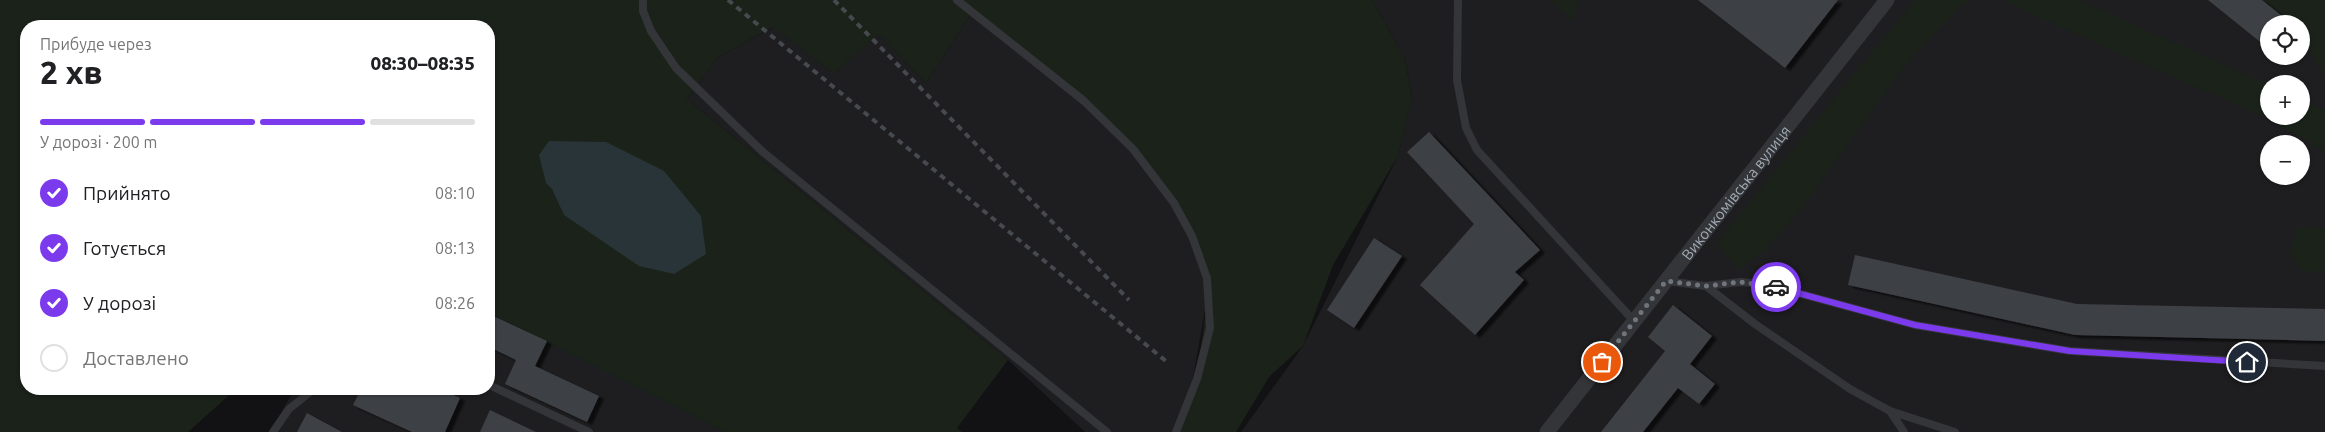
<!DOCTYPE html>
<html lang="uk">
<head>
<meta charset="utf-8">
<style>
	body { margin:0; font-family:Ubuntu,sans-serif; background:#f2f2f2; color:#202124; height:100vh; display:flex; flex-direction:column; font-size:19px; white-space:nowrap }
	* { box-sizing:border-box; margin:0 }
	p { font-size:16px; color:#757577 }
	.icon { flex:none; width:28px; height:28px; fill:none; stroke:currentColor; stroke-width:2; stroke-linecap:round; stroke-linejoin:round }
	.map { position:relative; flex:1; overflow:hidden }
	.details { position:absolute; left:20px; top:20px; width:475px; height:375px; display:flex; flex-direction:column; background:#fff; border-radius:20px; box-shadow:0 1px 4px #0004 }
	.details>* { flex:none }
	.tools { position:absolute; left:2260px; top:15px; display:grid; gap:10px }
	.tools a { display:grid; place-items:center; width:50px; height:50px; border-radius:50%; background:#fff; box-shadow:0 1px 4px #0004; font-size:25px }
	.pin { position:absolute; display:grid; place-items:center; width:42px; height:42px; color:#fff; margin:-21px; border:2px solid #fff; border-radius:50%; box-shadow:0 1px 5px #0007 }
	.courier { position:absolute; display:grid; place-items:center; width:50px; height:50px; margin:-25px; border:4px solid #7c3aed; border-radius:50%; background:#fff; color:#222; box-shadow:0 1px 6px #0007 }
	.overview em { font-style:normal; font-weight:800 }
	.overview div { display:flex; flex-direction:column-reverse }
	.overview { display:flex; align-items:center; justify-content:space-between; height:85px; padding:0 20px }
	h1 { font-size:32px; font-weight:800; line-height:38px }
	.bar { display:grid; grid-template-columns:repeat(4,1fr); gap:8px 5px; align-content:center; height:60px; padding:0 20px }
	.bar i { height:6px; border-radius:4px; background:#e0e0e0 }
	.bar .selected { background:#7c3aed }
	.bar p { grid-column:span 4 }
	ol { padding:0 20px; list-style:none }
	li { display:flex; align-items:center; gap:15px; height:55px }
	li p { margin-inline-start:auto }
	li .icon { padding:5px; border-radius:50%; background:#7c3aed; color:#fff; stroke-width:4 }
	li:last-child { color:#757577 }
	li i { width:28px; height:28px; border:2px solid #e0e0e0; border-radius:50% }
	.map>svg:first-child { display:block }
	.built { fill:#1e1e21; fill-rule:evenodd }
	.green { fill:#1a221a }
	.water { fill:#283438 }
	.building { fill:#3e4044; filter:url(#shadow) }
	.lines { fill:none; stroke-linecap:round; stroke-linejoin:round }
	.lane { stroke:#333539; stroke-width:8 }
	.street { stroke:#333539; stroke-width:15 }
	.rail { stroke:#46494e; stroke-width:4; stroke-dasharray:6 5; stroke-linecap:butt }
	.done { stroke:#70757d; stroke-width:5; stroke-dasharray:0 9 }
	.route { stroke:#7c3aed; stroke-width:6 }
	.labels { text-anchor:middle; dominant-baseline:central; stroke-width:5; stroke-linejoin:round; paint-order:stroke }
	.street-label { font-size:15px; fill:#a3abb5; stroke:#0d0d0f }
</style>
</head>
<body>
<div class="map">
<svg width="2325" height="432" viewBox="0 0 2325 432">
	<defs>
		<filter id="shadow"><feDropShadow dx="5" dy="3" stdDeviation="1" flood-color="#0009"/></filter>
	</defs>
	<rect width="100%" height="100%" fill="#121214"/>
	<!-- built -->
	<path class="built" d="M1372 0H2325V432H1241L1303 346 1398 156 1412 97 1405 59ZM2269 24H2301V56H2269ZM2269 84H2301V116H2269ZM2269 144H2301V176H2269Z
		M972 12 1099 116 1153 175 1192 236 1208 293 1193 378 1174 432H1085L1008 360 687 99 718 57 774 27 834 74 879 33 926 83Z
		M489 313 547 341 726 432H270L290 397 298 389H489Z"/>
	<!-- green -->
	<path class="green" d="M0 0H1372L1405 59 1412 98 1398 156 1333 265 1303 346 1269 377 1236 432H1176L1197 379 1208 293 1195 244 1153 175 1099 116 972 12 926 83 879 34 834 74 773 27 718 57 687 99 1008 360 957 428 962 432H726L489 313V26H26V389H236L188 432H0Z
		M1549 0H1579L1573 21Z
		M1915 0H1974L1959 8 1906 64 1802 208 1763 252 1737 269 1717 242Z
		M2004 0H2079L2269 85V116H2301V99L2325 110V152L2265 117 2099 45Z
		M2262 0H2325V78L2301 37V24H2292Z
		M2299 227 2325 228V272L2303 271 2289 253Z"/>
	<!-- water -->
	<path class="water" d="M549 141 606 142 664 171 701 216 706 254 674 274 639 266 564 215 552 189 546 183 539 155Z"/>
	<!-- building -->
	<path class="building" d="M1698 0H1838L1785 68Z
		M2208 0H2262L2292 24H2269V49Z
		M1429 132 1540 250 1515 272 1524 280 1475 335 1420 285 1474 224 1407 152Z
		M1374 238 1402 256 1354 328 1327 310Z
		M1855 255 2077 304 2325 309V341L2075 335 1848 285Z
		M1673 305 1712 336 1690 364 1715 384 1699 404 1678 388 1643 432H1601L1665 351 1648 337Z
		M489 314 547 341 535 366 599 396 587 422 505 384 516 360 489 347Z
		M361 389H440L460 398 445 432H412L353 405Z
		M490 410 536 432H480Z
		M307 413 342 432H297Z"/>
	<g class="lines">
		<!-- lane -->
		<path class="lane" d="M643 0V11L651 31 676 68 763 152 1107 432
			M957 0 1084 101 1133 149 1174 203 1192 236 1207 278 1210 328 1197 379 1176 432
			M1458 0 1457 80 1466 128 1477 150 1634 321
			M1666 281 1706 286 1740 282 1765 284 1915 325 2070 351 2325 366
			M1706 286 1755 324 1850 389 1890 411 1955 432
			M489 385 589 432
			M1890 411 1904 432
			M273 432 289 409 314 389"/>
		<!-- street -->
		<path class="street" id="s1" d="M1547 432 1887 0"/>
		<!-- rail -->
		<path class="rail" d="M728 0 1167 362
			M834 0 1129 300"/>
	</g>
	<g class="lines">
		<!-- done -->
		<path class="done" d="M1602 362 1666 281 1706 286 1740 282 1776 287"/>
		<!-- route -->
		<path class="route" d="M1776 287 1915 325 2070 351 2247 362"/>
	</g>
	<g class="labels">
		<!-- street labels -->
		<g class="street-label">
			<text stroke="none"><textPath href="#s1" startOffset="305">Виконкомівська вулиця</textPath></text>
		</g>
	</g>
</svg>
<div class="tools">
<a><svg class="icon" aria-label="locate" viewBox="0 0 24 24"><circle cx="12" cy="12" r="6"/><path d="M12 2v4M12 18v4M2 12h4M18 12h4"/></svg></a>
<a>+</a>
<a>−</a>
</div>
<div class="pin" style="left:1602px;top:362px;background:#ea580c"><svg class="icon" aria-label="bag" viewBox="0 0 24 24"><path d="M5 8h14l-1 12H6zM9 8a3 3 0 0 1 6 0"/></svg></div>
<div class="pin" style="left:2247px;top:362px;background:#1f2937"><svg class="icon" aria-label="home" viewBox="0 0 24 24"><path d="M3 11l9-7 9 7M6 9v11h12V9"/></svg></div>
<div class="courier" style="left:1776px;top:287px"><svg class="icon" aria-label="car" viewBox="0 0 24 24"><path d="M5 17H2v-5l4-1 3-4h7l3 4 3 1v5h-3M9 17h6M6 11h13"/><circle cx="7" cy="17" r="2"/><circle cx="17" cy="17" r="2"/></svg></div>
<section class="details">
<div class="overview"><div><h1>2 хв</h1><p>Прибуде через</p></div><em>08:30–08:35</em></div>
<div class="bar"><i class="selected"></i><i class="selected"></i><i class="selected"></i><i></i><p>У дорозі · 200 m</p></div>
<ol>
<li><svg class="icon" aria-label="check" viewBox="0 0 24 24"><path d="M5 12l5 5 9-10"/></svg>Прийнято<p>08:10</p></li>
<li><svg class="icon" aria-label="check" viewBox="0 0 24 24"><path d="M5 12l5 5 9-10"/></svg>Готується<p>08:13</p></li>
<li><svg class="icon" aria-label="check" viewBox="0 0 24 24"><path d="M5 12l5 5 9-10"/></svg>У дорозі<p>08:26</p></li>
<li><i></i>Доставлено</li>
</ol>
</section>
</div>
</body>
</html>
